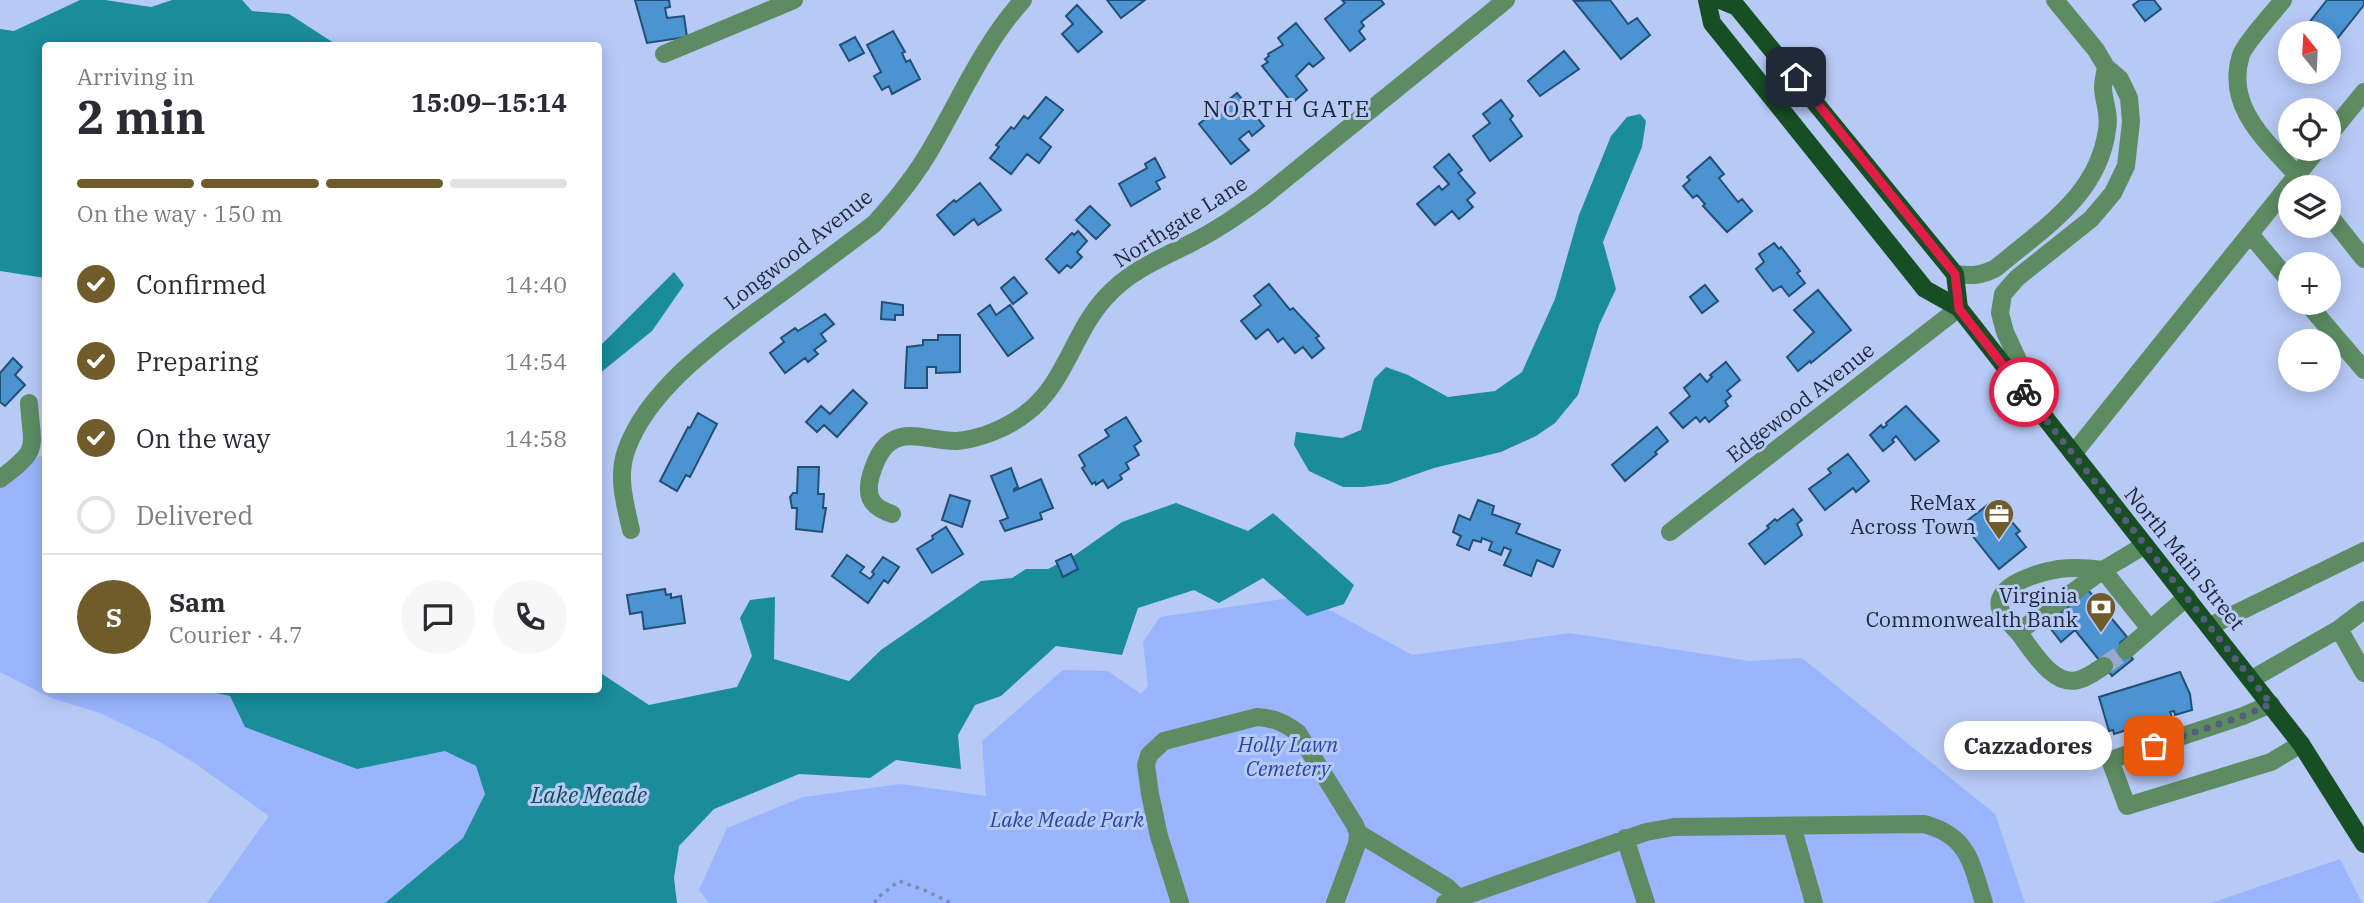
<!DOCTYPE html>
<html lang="en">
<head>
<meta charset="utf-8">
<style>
	body { margin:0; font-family:"IBM Plex Serif",serif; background:#f7f7f7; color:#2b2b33; height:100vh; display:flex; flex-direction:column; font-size:26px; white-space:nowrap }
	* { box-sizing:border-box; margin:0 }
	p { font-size:23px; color:#7c7c81 }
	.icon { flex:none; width:38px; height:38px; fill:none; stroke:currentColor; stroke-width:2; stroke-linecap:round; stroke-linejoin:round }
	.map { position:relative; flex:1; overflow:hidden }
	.side { position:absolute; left:42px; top:42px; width:560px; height:651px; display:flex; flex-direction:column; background:#fff; border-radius:7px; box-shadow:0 4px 18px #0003 }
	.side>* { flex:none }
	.needle { width:46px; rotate:342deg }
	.tools { position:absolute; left:2278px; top:21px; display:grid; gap:14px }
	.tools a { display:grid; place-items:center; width:63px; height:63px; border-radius:50%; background:#fff; box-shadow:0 4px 18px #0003; font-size:35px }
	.pin { position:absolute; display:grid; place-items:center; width:60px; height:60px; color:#fff; margin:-30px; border-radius:14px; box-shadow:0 4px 10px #0006 }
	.courier { position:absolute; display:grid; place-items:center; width:70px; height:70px; margin:-35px; border:5px solid #e11d48; border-radius:50%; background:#fff; color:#222; box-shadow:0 2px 9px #0007 }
	.bubble { position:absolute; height:49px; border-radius:24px; background:#fff; box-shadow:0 4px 18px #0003; font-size:23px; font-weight:700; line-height:49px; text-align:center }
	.head em { font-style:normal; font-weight:700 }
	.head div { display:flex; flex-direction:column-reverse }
	.head { display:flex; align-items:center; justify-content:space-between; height:119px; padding:0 35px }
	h1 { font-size:46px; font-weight:700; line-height:52px }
	.bar { display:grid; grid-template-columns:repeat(4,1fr); gap:10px 7px; align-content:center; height:84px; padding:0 35px }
	.bar i { height:9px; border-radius:5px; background:#e1e1e2 }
	.bar .selected { background:#705c2b }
	.bar p { grid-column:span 4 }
	.line { display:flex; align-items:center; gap:18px; padding:0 35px; border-top:2px solid #e1e1e2 }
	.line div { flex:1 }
	.round { display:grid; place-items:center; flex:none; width:74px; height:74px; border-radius:37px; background:#f7f7f7 }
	ol { padding:0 35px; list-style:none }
	li { display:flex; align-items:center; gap:21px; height:77px }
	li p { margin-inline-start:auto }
	li .icon { padding:7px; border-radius:50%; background:#705c2b; color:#fff; stroke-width:4 }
	li:last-child { color:#7c7c81 }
	li i { width:38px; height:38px; border:4px solid #e1e1e2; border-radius:50% }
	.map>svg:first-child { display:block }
	.green { fill:#99b5fd }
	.water { fill:#1a8c9a }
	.building { fill:#4c93d2; stroke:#224f76; stroke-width:2 }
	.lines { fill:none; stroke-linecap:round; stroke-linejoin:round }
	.minor-tunnel { stroke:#98a8d0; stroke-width:18; stroke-dasharray:18 9; stroke-linecap:butt }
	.path { stroke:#7d8caf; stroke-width:3.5; stroke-dasharray:3.5 5; stroke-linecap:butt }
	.minor { stroke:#5d8c62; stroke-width:18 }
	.major { stroke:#174e23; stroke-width:18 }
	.done { stroke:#545f7b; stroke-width:7; stroke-dasharray:0 12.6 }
	.route { stroke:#e11d48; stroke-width:9 }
	.labels { text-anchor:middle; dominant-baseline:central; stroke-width:6; stroke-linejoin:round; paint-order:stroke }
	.street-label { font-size:21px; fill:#1e263a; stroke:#b7c9f5 }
	.poi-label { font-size:21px; fill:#1e263a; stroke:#b7c9f5; text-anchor:end }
	.park-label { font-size:21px; font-style:italic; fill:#2b459f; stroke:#b7c9f5 }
	.neighbourhood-label { font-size:23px; letter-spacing:2px; fill:#1e263a; stroke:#b7c9f5 }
	.water-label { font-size:23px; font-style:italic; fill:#104c54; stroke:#b7c9f5 }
</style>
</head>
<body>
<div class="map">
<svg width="2364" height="903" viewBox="0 0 2364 903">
	<rect width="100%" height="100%" fill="#b7c9f5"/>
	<!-- green -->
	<path class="green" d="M39 456 46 457V690H203L230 696 357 769 445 750 476 766 485 794 463 838 385 903H207L269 816 196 764 158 741 100 713 51 698 0 672V482Z
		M1304 596 1412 655 1570 633 1749 661 1802 658 1995 814 2025 903H709L699 890 727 828 803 797 901 784 986 796 982 741 1063 670 1108 671 1141 694 1148 686 1143 642 1160 617Z
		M2340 859 2362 903H2211Z"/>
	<!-- water -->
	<path class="water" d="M80 0H105L151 7 172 0H242L252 11 289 14 337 45 46 46 45 278 0 271V29L14 31Z
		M1640 114 1646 121 1642 147 1603 242 1616 289 1599 325 1578 395 1555 423 1536 436 1501 452 1434 468 1388 484 1363 487H1343L1309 471 1294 445 1296 432 1342 438 1361 430 1374 379 1386 367 1408 375 1448 397 1495 391 1522 372 1555 299 1579 215 1611 136 1627 117Z
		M674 272 684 285 652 331 599 374V347Z
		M1176 503 1248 531 1273 513 1354 585 1344 604 1307 616 1263 578 1219 603 1194 590 1138 608 1122 655 1056 646 1001 696 975 705 958 735 961 769 896 760 870 778 799 774 714 809 679 846 674 878 677 903H385L463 838 485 794 476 766 445 751 357 769 245 727 230 696 203 690H598L599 662 602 674 649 705 737 687 752 656 740 618 750 600 775 597 774 659 849 681 881 650 981 581 1012 578 1026 569H1048L1075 555 1122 522Z"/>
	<!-- building -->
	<path class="building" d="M635 0H669L670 7 665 8 667 18 684 16 687 37 647 43Z
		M1107 0H1145L1121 18Z
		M1342 0H1381L1384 4 1361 22 1364 26 1359 31 1365 39 1350 51 1325 19 1345 3Z
		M1610 0 1628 24 1637 18 1650 35 1621 59 1574 1Z
		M2140 0H2154L2161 9 2145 21 2133 5Z
		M2327 0H2364V5L2333 44 2329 41V33H2319L2308 24Z
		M1077 5 1102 32 1078 52 1062 34 1073 24 1066 16Z
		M1296 23 1324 58 1313 67 1309 63 1296 76 1307 90 1292 103 1262 66 1268 62 1265 59 1269 56 1268 54 1283 45 1278 38Z
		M893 31 905 52 902 53 906 62 910 60 920 79 892 94 889 86 882 90 874 76 881 72 867 45Z
		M855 37 864 53 849 61 840 45Z
		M1564 51 1579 69 1540 96 1528 81Z
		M1237 93 1264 126 1252 136 1249 131 1239 139 1249 150 1231 164 1199 124Z
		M1046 97 1063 110 1040 138 1051 147 1039 163 1027 154 1011 174 990 158 999 147 996 145 1011 127 1014 129 1024 116 1028 119Z
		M1501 100 1513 116 1510 119 1522 136 1490 161 1473 136 1490 123 1483 114Z
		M1449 154 1462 170 1458 173 1475 193 1467 200 1473 207 1459 219 1452 211 1435 225 1417 204 1439 186 1442 190 1449 184 1434 167Z
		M1710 157 1724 174 1719 178 1738 202 1742 199 1752 211 1727 232 1703 206 1705 204 1697 195 1693 198 1683 186 1690 180 1687 177Z
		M1155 158 1165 177 1156 182 1160 189 1131 206 1119 184 1147 168 1145 164Z
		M980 183 1001 210 978 225 974 219 954 235 937 215 954 200 956 202Z
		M1090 206 1110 225 1096 239 1076 220Z
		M1078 231 1087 241 1077 252 1082 257 1071 268 1067 265 1059 273 1046 259 1072 233 1074 235Z
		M1774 243 1779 249 1781 247 1800 271 1797 273 1805 283 1789 296 1781 286 1773 291 1756 269 1764 262 1759 254Z
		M1014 277 1027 293 1013 304 1001 288Z
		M1269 284 1290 310 1293 308 1319 336 1316 338 1324 348 1312 358 1303 347 1295 353 1283 338 1278 342 1268 329 1256 339 1241 321 1261 305 1254 296Z
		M1705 285 1718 301 1702 313 1690 297Z
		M1818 290 1851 330 1811 363 1810 361 1798 371 1787 357 1814 332 1794 310Z
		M882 302 903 305V315H895V320L881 319Z
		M990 305 996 315 1010 305 1033 338 1008 356 978 314Z
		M825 314 834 324 821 334 826 341 814 350 818 354 808 362 805 358 785 373 770 353 784 342 781 338 795 328 798 331Z
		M938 335H960V372L936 373V367H927V388H905L907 347 923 345V340H938Z
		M13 358 22 367 15 375 25 385 5 406 0 402V373Z
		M1726 362 1740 380 1727 391 1731 396 1725 401 1728 406 1709 422 1705 417 1700 422 1696 417 1683 428 1670 413 1690 396 1684 388 1700 374 1707 382 1712 377 1710 375Z
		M853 390 867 403 837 437 824 425 817 432 806 422 821 406 830 414Z
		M1906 406 1939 441 1915 460 1896 436 1892 440 1894 442 1883 451 1870 435 1881 425 1883 428 1887 425 1886 423Z
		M698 413 717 424 690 477 686 475 677 491 660 481 688 427 690 428Z
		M1126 417 1141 441 1134 446 1139 455 1126 463 1129 469 1120 475 1122 479 1108 488 1103 480 1096 485 1095 482 1092 484 1082 468 1085 466 1079 455 1109 436 1105 430Z
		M1657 427 1668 441 1655 452 1657 454 1625 481 1612 465Z
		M1848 454 1869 481 1856 492 1853 488 1825 510 1809 489 1831 473 1828 469Z
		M798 467H819L818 494H824L823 508H826L822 532 796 529 797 508H792L790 497 793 493H797Z
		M1011 468 1018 487 1014 489V491L1041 479 1053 508 1040 513 1042 519 1005 531 1000 521 1008 518 991 476Z
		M950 495 970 501 962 527 942 520Z
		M1478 500 1494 506 1492 514 1520 524 1516 533 1560 550 1553 567 1537 560 1531 576 1504 565 1511 550 1504 547 1501 555 1489 550 1492 542 1482 538 1481 542 1473 540 1469 550 1457 545 1461 536 1453 532 1459 515 1470 520Z
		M1990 503 2000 516 2004 513 2020 531 2016 534 2026 547 1999 569 1963 524Z
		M1793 509 1802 520 1797 524 1802 535 1765 564 1749 544 1769 528 1767 526 1775 519 1777 521Z
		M946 527 963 554 932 573 917 549 933 539 932 536Z
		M1071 554 1078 569 1063 577 1056 561Z
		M847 555 864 567 860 572 870 579 874 574 872 572 883 557 899 567 888 583 884 580 868 603 832 576Z
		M665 589 666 595 671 594V598L681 596 685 623 644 629 642 612 630 614 627 595Z
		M2088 590 2127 637 2120 643 2133 659 2112 676 2075 630 2061 642 2047 624Z
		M2180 672 2190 694 2192 710 2175 715 2174 711 2170 712 2172 717 2151 723 2149 718 2146 719 2147 724 2114 734 2113 730 2109 731 2099 697Z"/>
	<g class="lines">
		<!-- minor-tunnel -->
		<path class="minor-tunnel" d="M2104 666 2126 650"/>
		<!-- path -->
		<path class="path" d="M875 903 876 899 899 881 924 890 951 903"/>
		<!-- minor -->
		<path class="minor" d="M2283 0C2274 12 2245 43 2241 55 2223 112 2275 147 2307 187
			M664 54 794 0
			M2329 135 2364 92
			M2329 215 2364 259
			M2250 234 2291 283
			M1955 274C1972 276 1981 276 1996 268 2043 228 2098 196 2107 130 2110 113 2104 104 2103 88 2103 81 2105 73 2106 67
			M2307 303 2364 370
			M2037 401 2005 332 2000 313 2003 294 2017 278 2091 219 2113 193 2126 166 2131 122 2129 98 2120 79 2106 67 2096 50 2055 0
			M2073 454 2318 149
			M0 479C41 448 32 450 29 403
			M892 514C880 510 869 504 869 490 868 480 873 468 877 459 895 421 926 442 957 441 980 439 1007 428 1025 414 1065 385 1073 332 1106 297 1131 269 1163 258 1195 241 1219 229 1240 214 1262 198L1506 0
			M631 530C625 504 617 477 626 451 648 387 723 336 776 297 809 273 841 249 874 224 896 200 916 175 932 147 961 97 984 43 1023 0
			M1670 532 1959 308
			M2210 626 2364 551
			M2339 629 2364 610
			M2018 632C2013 626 2004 618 2001 611 1990 585 2041 572 2059 569 2074 567 2088 568 2103 570L2150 629
			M2126 650 2187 597
			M2104 666C2096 671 2087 678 2078 680 2052 687 2032 649 2018 632L2103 570 2145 545
			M2252 679 2339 629 2364 673
			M2271 704 2243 716 2110 760 2127 806 2271 762 2301 744
			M1792 826 1814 903
			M1358 833 1447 887 1464 903
			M1625 838 1646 903
			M1180 903 1159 836 1150 794 1146 765 1149 755 1164 741 1257 717C1274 718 1285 723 1298 733L1355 825 1358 833 1357 844 1335 903
			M1445 903 1646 832 1674 827 1924 824C1969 836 1971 863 1984 903"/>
		<!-- major -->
		<path class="major" d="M1707 0 1712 23 1925 289 1959 308 2301 744 2364 844
			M1720 0 1737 7 1955 274 1959 308"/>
	</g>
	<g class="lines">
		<!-- done -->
		<path class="done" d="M2024 392 2271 704 2243 716 2154 746"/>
		<!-- route -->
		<path class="route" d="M1796 77 1955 274 1959 309 2024 392"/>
	</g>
	<!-- icons -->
	<defs>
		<g id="office-pin" transform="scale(1.575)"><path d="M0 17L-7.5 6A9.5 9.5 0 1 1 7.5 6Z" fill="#705c2b" stroke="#b7c9f5"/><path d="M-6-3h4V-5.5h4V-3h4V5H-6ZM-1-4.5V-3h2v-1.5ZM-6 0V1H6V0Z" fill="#fff"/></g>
		<g id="bank-pin" transform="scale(1.575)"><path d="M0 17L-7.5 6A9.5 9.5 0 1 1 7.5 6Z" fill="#705c2b" stroke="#b7c9f5"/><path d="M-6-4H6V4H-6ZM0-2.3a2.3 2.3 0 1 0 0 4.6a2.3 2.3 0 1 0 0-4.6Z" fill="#fff"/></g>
	</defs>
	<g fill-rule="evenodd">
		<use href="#office-pin" x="1999" y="514"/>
		<use href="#bank-pin" x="2101" y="607"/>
	</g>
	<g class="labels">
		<!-- street labels -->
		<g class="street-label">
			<text transform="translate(1180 221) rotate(-32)">Northgate Lane</text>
			<text transform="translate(798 249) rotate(-38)">Longwood Avenue</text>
			<text transform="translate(1800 402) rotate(-38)">Edgewood Avenue</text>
			<text transform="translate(2185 558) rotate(51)">North Main Street</text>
		</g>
		<!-- poi labels -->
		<g class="poi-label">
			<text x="1976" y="502">ReMax<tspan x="1976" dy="24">Across Town</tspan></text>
			<text x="2078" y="595">Virginia<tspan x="2078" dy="24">Commonwealth Bank</tspan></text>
		</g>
		<!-- park labels -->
		<g class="park-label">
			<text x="1288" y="744">Holly Lawn<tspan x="1288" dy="24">Cemetery</tspan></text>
			<text x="1067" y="819">Lake Meade Park</text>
		</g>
		<!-- neighbourhood labels -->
		<g class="neighbourhood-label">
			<text x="1287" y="108">NORTH GATE</text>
		</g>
		<!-- water labels -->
		<g class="water-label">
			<text x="589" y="794">Lake Meade</text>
		</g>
	</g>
</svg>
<div class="tools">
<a><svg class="needle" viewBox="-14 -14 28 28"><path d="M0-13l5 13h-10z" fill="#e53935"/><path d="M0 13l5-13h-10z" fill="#7c7c81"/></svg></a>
<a><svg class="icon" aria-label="locate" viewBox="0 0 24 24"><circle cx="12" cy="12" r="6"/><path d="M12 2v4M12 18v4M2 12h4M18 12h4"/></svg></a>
<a><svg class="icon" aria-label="layers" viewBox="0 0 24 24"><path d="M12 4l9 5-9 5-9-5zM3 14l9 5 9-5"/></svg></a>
<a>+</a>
<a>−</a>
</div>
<div class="pin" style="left:2154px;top:746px;background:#ea580c"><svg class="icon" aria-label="bag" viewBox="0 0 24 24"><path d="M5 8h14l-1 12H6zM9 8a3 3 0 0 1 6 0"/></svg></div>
<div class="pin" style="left:1796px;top:77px;background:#1f2937"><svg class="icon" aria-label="home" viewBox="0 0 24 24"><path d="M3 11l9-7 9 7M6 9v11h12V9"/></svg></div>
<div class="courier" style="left:2024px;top:392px"><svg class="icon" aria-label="bike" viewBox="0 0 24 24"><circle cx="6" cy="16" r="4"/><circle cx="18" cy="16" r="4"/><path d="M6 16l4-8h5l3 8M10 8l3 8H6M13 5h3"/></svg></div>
<div class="bubble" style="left:1944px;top:721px;width:168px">Cazzadores</div>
<section class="side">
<div class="head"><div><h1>2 min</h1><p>Arriving in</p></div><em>15:09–15:14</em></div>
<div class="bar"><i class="selected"></i><i class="selected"></i><i class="selected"></i><i></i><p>On the way · 150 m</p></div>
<ol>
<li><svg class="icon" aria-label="check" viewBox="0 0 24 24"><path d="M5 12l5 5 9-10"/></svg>Confirmed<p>14:40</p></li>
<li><svg class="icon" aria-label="check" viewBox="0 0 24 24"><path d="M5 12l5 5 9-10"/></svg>Preparing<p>14:54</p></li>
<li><svg class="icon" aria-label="check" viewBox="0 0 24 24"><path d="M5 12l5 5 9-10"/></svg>On the way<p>14:58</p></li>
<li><i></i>Delivered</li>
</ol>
<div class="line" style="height:126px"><b class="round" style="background:#705c2b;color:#fff">S</b><div><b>Sam</b><p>Courier · 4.7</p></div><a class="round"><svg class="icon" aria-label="chat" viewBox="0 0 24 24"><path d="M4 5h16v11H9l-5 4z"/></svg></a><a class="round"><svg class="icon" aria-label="phone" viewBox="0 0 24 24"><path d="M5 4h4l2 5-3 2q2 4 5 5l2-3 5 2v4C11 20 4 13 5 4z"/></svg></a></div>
</section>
</div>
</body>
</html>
